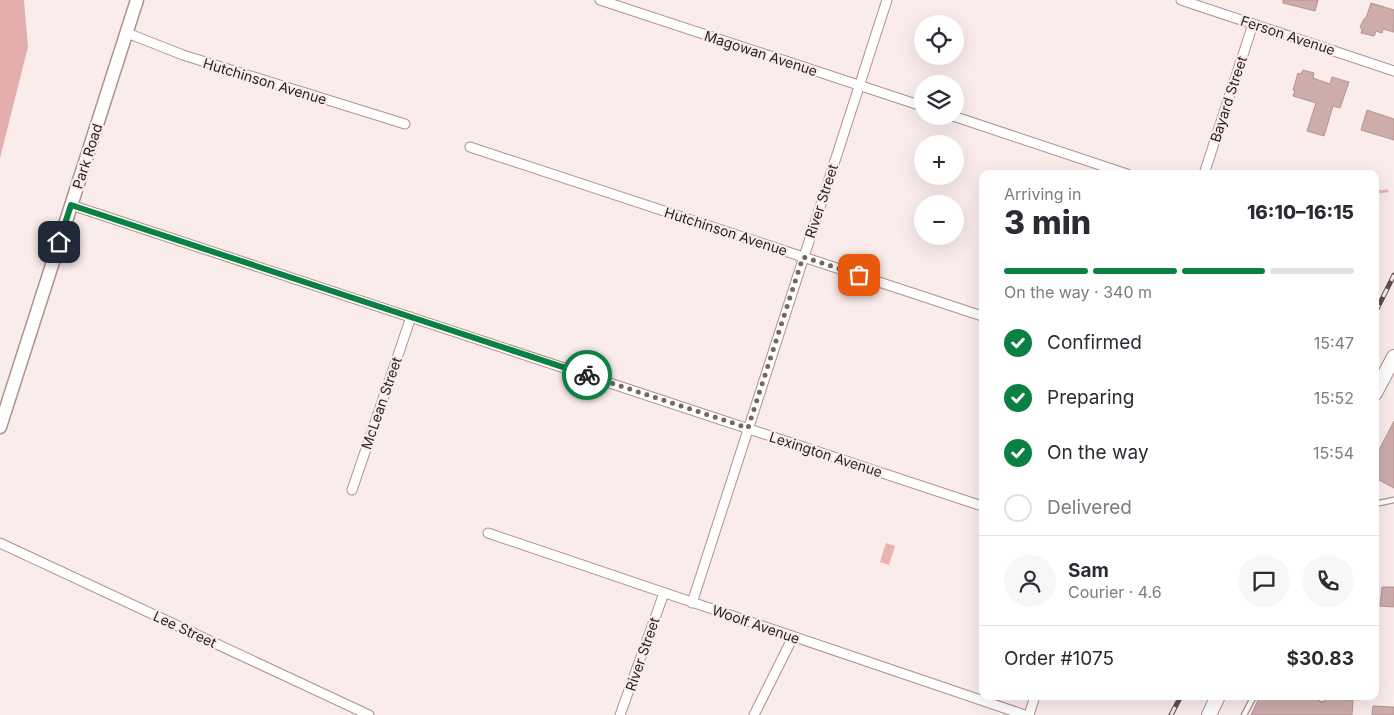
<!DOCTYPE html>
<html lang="en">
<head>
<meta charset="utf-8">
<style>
	body { margin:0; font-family:Inter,sans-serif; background:#f7f7f7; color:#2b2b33; height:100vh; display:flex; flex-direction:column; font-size:19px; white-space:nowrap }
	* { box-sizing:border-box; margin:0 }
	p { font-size:16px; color:#7c7c81 }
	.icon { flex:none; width:28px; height:28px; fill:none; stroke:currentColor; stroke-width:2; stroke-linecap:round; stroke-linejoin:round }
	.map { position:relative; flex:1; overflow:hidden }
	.sheet { position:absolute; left:979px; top:170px; width:400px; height:530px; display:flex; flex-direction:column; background:#fff; border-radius:10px; box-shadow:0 5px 20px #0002 }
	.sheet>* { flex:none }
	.fabs { position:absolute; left:914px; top:15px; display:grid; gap:10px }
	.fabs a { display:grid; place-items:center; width:50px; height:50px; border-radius:50%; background:#fff; box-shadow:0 5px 20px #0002; font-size:25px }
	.pin { position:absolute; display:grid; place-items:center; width:42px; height:42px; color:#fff; margin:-21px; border-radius:10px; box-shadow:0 2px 8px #0006 }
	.courier { position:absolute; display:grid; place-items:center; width:50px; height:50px; margin:-25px; border:4px solid #0b8043; border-radius:50%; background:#fff; color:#222; box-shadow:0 1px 6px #0007 }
	.summary em { font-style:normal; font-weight:800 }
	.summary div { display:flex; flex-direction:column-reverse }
	.summary { display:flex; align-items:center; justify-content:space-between; height:85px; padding:0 25px }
	h1 { font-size:32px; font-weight:800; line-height:38px }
	.bar { display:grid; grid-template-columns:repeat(4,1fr); gap:8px 5px; align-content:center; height:60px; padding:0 25px }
	.bar i { height:6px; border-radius:4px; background:#e1e1e2 }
	.bar .selected { background:#0b8043 }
	.bar p { grid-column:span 4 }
	.line { display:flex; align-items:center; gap:12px; padding:0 25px; border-top:1px solid #e1e1e2 }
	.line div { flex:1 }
	.round { display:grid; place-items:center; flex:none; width:52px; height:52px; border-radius:26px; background:#f7f7f7 }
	ol { padding:0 25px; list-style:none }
	li { display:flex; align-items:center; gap:15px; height:55px }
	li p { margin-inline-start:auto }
	li .icon { padding:5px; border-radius:50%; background:#0b8043; color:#fff; stroke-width:4 }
	li:last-child { color:#7c7c81 }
	li i { width:28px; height:28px; border:2px solid #e1e1e2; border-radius:50% }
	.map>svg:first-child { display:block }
	.forest { fill:#e3aeab }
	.water { fill:#e9b3b0 }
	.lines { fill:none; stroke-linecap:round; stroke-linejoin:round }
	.stream { stroke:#e9b3b0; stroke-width:3 }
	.building { fill:#ceacaa; stroke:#b49392 }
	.lane-casing { stroke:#b0908e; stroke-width:7 }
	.street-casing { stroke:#b0908e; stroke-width:11 }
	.secondary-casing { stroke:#b0908e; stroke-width:15 }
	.primary-casing { stroke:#b0908e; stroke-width:16 }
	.lane { stroke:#fff; stroke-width:4.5 }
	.street { stroke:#fff; stroke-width:9 }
	.secondary { stroke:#fff; stroke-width:12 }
	.primary { stroke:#fff; stroke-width:14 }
	.rail-casing { stroke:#5b4f4e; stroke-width:5 }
	.rail { stroke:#fbecec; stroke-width:3; stroke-dasharray:9; stroke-linecap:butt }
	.done { stroke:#736665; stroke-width:5; stroke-dasharray:0 9 }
	.route { stroke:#0b8043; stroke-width:6 }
	.labels { text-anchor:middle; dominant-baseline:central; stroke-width:4.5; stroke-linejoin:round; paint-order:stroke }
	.street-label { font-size:14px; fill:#2a1e1d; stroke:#fbecec }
</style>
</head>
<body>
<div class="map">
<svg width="1394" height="715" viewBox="0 0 1394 715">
	<rect width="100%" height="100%" fill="#fbecec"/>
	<!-- forest -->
	<path class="forest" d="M0 0H24L28 47 0 158Z"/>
	<!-- water -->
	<path class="water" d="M886 543 895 546 889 565 880 562Z"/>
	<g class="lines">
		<!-- stream -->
		<path class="stream" d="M1375 192 1387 191"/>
	</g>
	<!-- building -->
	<path class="building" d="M1283 0H1318L1315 11 1283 3Z
		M1371 3 1394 10V32L1383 29 1382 33 1376 31 1374 36 1361 33 1362 30 1360 27 1364 19 1366 18Z
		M1303 70 1314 73 1313 78 1330 84 1332 77 1349 82 1340 108 1333 106 1324 136 1307 131 1316 103 1293 96 1295 91 1293 90 1298 73 1301 74Z
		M1367 110 1394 119V140L1361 130Z
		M1394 421V488L1375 478V458Z
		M1382 587H1394V607L1380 606Z
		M1260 696H1306L1318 698 1322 703 1324 702 1326 699 1353 700 1352 715H1251Z
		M1373 706 1394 707V715H1372Z"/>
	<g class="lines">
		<!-- lane casing -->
		<g class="lane-casing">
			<path id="lane" d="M1375 504 1394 500
				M1322 699V696
				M1244 715 1254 696"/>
		</g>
		<!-- street casing -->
		<g class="street-casing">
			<path id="street" d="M600 0 922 106
				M1181 0 1394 71
				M127 33 183 55 405 124
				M953 116 1127 174
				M470 147 982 316
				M1204 174 1253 24
				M71 205 982 506
				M352 490 411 317
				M488 533 1025 715
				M0 543 369 715
				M692 603 887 0
				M620 715 664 593
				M754 715 793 637
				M1029 715 1035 696"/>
		</g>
		<!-- secondary casing -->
		<g class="secondary-casing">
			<path id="secondary" d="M0 427 137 0"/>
		</g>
		<!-- primary casing -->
		<g class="primary-casing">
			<path id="primary" d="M1375 393 1394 357
				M1209 715 1218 696"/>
		</g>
		<!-- lane -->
		<use href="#lane" class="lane"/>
		<!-- street -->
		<use href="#street" class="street"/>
		<!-- secondary -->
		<use href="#secondary" class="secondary"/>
		<!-- primary -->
		<use href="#primary" class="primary"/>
		<!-- rail casing -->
		<g class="rail-casing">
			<path id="rail" d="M1375 313 1394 275
				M1171 715 1181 696"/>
		</g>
		<!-- rail -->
		<use href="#rail" class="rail"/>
	</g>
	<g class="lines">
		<!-- done -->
		<path class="done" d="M587 375 748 428 803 257 859 275"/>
		<!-- route -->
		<path class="route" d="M59 242 71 205 587 375"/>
	</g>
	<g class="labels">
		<!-- street labels -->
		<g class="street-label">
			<text transform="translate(1288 35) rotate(18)">Ferson Avenue</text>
			<text transform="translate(761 53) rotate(18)">Magowan Avenue</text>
			<text transform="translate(265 81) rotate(17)">Hutchinson Avenue</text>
			<text transform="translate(1228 99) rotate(-72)">Bayard Street</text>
			<text transform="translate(87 156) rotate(-72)">Park Road</text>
			<text transform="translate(821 201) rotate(-72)">River Street</text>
			<text transform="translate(726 231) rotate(18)">Hutchinson Avenue</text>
			<text transform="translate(381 403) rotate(-71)">McLean Street</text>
			<text transform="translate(826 454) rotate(18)">Lexington Avenue</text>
			<text transform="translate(756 624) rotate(19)">Woolf Avenue</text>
			<text transform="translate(185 629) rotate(25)">Lee Street</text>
			<text transform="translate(642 654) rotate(-71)">River Street</text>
		</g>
	</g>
</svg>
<div class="fabs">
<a><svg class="icon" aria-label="locate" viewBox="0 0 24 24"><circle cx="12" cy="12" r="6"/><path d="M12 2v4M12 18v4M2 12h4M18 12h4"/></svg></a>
<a><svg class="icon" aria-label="layers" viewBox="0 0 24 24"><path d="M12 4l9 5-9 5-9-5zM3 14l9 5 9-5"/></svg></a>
<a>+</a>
<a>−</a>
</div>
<div class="pin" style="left:859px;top:275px;background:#ea580c"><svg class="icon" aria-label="bag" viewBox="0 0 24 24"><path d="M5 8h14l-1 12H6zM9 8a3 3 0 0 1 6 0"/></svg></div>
<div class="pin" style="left:59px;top:242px;background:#1f2937"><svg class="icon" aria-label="home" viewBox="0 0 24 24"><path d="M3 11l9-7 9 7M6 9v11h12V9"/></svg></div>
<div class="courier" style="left:587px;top:375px"><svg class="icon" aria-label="bike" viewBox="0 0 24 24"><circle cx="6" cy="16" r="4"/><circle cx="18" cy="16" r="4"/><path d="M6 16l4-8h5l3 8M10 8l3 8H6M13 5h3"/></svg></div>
<section class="sheet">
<div class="summary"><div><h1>3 min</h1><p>Arriving in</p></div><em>16:10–16:15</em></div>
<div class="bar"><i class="selected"></i><i class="selected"></i><i class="selected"></i><i></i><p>On the way · 340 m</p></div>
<ol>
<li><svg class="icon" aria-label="check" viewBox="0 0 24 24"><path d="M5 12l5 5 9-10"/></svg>Confirmed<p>15:47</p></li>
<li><svg class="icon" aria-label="check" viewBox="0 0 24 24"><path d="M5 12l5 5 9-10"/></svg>Preparing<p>15:52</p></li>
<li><svg class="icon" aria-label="check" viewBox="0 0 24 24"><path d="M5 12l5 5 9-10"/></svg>On the way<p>15:54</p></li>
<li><i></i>Delivered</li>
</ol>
<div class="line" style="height:90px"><a class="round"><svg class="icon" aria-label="person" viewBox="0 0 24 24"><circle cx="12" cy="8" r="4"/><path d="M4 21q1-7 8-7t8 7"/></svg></a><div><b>Sam</b><p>Courier · 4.6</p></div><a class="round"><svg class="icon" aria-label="chat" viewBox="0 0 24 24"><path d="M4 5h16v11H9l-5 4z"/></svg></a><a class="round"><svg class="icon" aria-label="phone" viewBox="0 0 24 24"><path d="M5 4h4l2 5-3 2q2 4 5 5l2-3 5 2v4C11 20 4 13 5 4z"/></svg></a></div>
<div class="line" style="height:65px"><div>Order #1075</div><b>$30.83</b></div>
</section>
</div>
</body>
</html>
